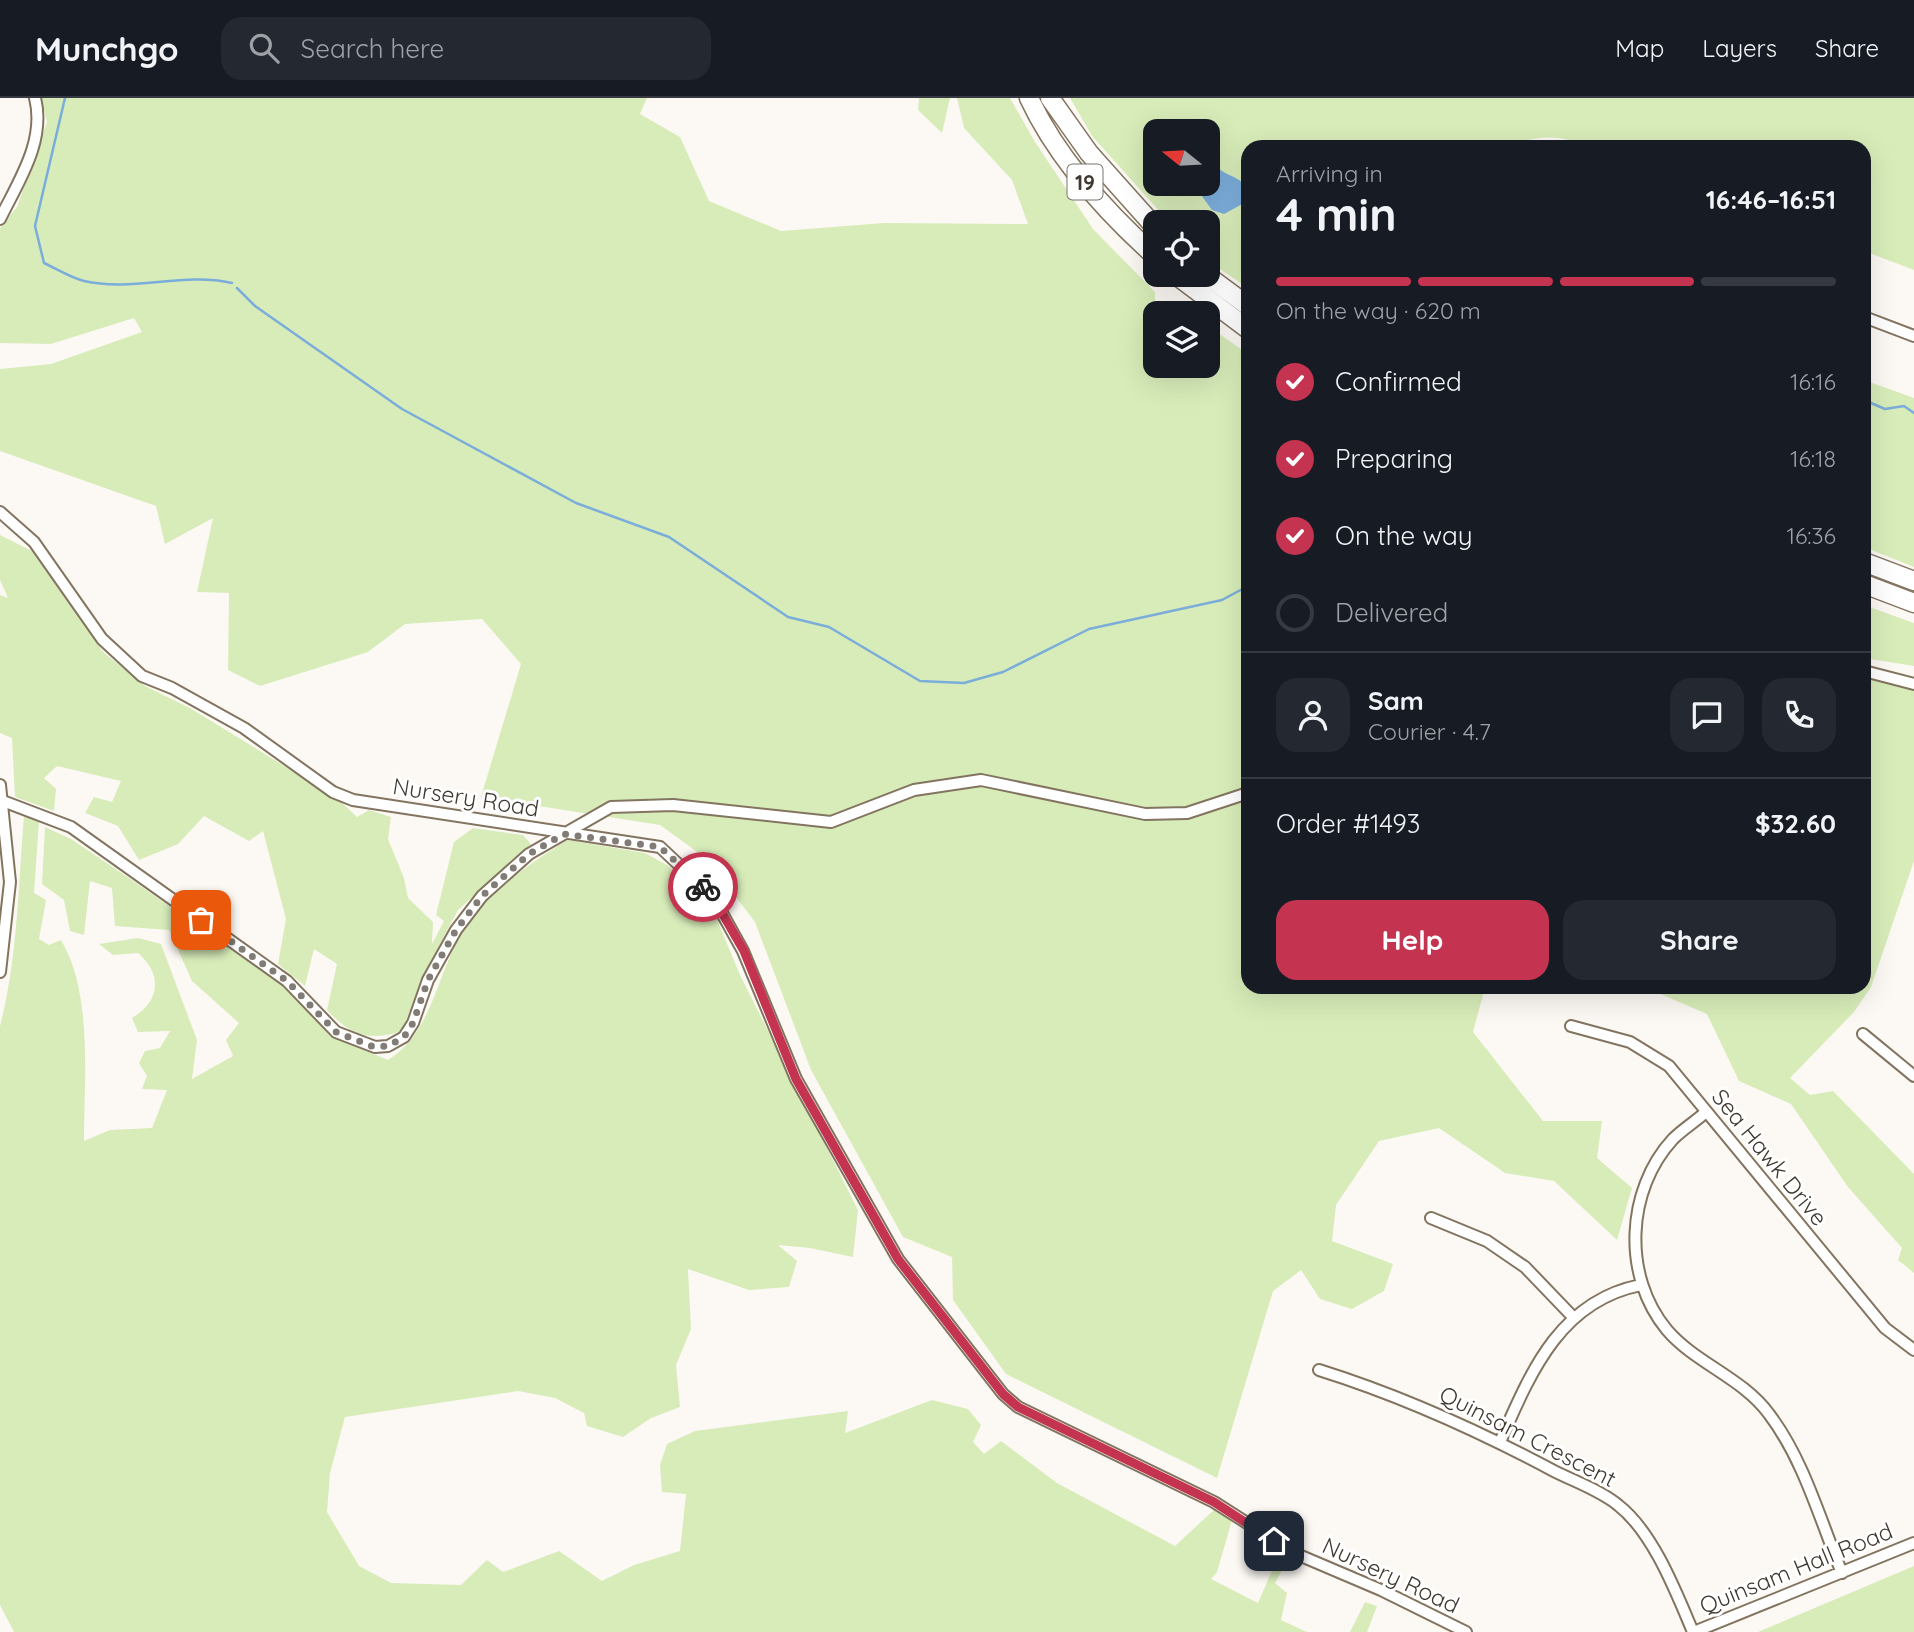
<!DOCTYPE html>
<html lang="en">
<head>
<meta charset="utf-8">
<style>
	body { margin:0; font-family:Quicksand,sans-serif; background:#242831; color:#f1f3f6; height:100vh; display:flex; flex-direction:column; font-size:26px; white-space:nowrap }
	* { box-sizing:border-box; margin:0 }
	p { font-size:23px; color:#9ea1a6 }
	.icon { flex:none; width:38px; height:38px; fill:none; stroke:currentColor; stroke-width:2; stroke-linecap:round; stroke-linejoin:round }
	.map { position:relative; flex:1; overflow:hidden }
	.panel { position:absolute; left:1241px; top:42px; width:630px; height:854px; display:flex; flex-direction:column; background:#171b24; border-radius:21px; box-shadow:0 7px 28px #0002 }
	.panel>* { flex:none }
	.needle { width:46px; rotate:288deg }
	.tools { position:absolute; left:1143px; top:21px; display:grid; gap:14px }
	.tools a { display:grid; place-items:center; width:77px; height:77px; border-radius:14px; background:#171b24; box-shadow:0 7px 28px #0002; font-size:35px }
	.pin { position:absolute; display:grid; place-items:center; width:60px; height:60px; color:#fff; margin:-30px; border-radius:14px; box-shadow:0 4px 10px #0006 }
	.courier { position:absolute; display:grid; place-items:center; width:70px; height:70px; margin:-35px; border:5px solid #c43450; border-radius:50%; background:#fff; color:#222; box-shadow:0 2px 9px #0007 }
	.head em { font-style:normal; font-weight:800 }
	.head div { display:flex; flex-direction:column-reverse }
	.head { display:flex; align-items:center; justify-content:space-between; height:119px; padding:0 35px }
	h1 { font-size:46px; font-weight:800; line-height:52px }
	.bar { display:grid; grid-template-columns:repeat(4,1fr); gap:10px 7px; align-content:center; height:84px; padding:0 35px }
	.bar i { height:9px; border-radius:5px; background:#363941 }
	.bar .selected { background:#c43450 }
	.bar p { grid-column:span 4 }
	.line { display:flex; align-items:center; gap:18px; padding:0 35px; border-top:2px solid #363941 }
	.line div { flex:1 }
	.round { display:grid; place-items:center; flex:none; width:74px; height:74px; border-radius:21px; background:#242831 }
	ol { padding:0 35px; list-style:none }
	li { display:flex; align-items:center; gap:21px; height:77px }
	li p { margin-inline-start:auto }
	li .icon { padding:7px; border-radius:50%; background:#c43450; color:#fff; stroke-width:4 }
	li:last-child { color:#9ea1a6 }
	li i { width:38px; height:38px; border:4px solid #363941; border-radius:50% }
	.primary-button { display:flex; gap:14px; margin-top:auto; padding:14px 35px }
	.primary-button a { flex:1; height:80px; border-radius:21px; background:#c43450; color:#fff; font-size:28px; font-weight:800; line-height:80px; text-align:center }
	.primary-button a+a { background:#242831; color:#f1f3f6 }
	header { display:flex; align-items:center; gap:42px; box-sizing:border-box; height:98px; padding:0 35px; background:#171b24; border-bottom:2px solid #363941 }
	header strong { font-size:33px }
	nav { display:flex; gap:38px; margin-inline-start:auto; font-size:24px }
	.search { width:490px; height:63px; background:#242831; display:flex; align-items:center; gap:18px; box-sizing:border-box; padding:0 24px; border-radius:21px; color:#9ea1a6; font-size:26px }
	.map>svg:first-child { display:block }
	.green { fill:#d8ecb9; fill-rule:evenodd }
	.water { fill:#7badda }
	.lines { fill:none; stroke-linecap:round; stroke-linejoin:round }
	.stream { stroke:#7badda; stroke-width:2.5 }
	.minor-casing { stroke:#837460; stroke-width:14 }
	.trunk-casing { stroke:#837460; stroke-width:21 }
	.minor { stroke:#fff; stroke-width:10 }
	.trunk { stroke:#fff; stroke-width:18 }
	.done { stroke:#817c75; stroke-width:7; stroke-dasharray:0 12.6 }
	.route { stroke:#c43450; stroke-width:9 }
	.labels { text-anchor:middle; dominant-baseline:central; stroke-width:6; stroke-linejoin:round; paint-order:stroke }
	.shield { fill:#fff; stroke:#79746e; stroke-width:2 }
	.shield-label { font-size:21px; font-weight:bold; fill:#3f3930 }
	.street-label { font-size:23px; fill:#3f3930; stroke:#fff }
</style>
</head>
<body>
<header>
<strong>Munchgo</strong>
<div class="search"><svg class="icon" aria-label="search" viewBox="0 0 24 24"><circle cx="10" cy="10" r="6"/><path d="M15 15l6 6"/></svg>Search here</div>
<nav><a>Map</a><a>Layers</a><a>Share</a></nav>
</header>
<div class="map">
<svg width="1914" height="1534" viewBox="0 0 1914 1534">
	<rect width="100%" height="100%" fill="#fcf9f4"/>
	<!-- green -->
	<path class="green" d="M41 0H647L640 16 680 39 709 103 781 133 884 125 1028 126 1012 82 964 30 957 0H1010L1035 44 1093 131 1155 194V268H1208V228L1248 256V889H1490L1484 893 1473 934 1543 1023H1602L1597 1060 1632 1090 1617 1142 1554 1083 1505 1075 1439 1030 1379 1043 1336 1107 1332 1143 1393 1166 1384 1193 1352 1211 1320 1201 1301 1172 1273 1193 1217 1380 1006 1276 953 1202 952 1159 903 1139 811 972 755 824 707 761 660 727 481 699 521 566 482 521 405 526 368 554 260 588 228 572 229 495 197 494 213 420 165 446 156 408 0 353V271L51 266 142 234 134 220 51 246 0 245V130L17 109 47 24Z
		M919 0H950L942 35 918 12Z
		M1070 0H1914V172L1864 153V49H1585C1561 35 1533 38 1508 49H1248V190L1208 163V124H1169L1092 38ZM1155 33H1208V86H1155Z
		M1864 282 1914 300V469L1864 449Z
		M0 437 34 454 103 554 145 588 190 610 338 701 357 719 369 712 391 719 388 741 404 780 408 800 433 824 432 846 444 823 436 817 454 744 473 730 523 737 531 746 458 812 425 874 402 933C369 944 350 937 327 912L337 866 314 851 305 888 278 866 286 821 263 733 249 743 204 718 178 746 139 762 118 728 85 715 94 699 112 704 121 683 57 668 44 680 56 691 54 713 15 699 12 640 0 635V497L8 500 0 482Z
		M1864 507 1914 525V568L1864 560Z
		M1864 578 1914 590V763L1871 889 1854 914 1790 980 1810 997 1833 993 1914 1076V1175L1898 1162 1902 1150 1848 1089 1791 1006 1739 983 1707 916 1644 889H1864Z
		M24 718 39 724 34 795 46 802 39 841 49 847 61 842C93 895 84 982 84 1043L110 1032 152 1030 167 992 142 991 147 978 139 965 145 953 160 950 170 933 138 934 132 920C160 903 163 877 138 855L113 857 99 846 138 840 161 846 197 942 192 981 233 958 226 942 239 925 192 883 169 832 115 828 112 790 90 783 84 837 70 833 64 802 42 786 45 729 71 741 129 780 286 890 330 938 388 962C432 935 437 876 462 834 485 796 531 764 568 742L645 755 667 767 711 807 740 877 858 1112 853 1159 810 1150 778 1147 797 1163 789 1189 749 1192 688 1171 691 1231 676 1267 680 1309 651 1320 623 1339 587 1328 584 1315 555 1300 518 1293 345 1319 330 1375 327 1414 359 1468 391 1485 461 1487 487 1462 503 1474 559 1453 602 1483 634 1467 680 1453 686 1396 662 1394 660 1367 667 1346 695 1333 848 1313 845 1335 932 1302 968 1311 981 1327 973 1344 984 1356 1001 1343 1057 1385 1175 1448 1216 1410 1232 1422 1217 1474 1211 1481 1258 1505 1280 1454 1296 1462 1293 1473 1282 1472 1275 1485 1287 1495 1281 1522 1307 1534H14L0 1507V928C18 859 18 788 24 718Z
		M1914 1468V1534H1758Z
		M1365 1504 1377 1508 1367 1534H1350Z"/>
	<!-- water -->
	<path class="water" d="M1208 57C1223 83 1237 73 1247 91L1246 104 1224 116 1212 112 1193 86H1208Z"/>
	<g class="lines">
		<!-- stream -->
		<path class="stream" d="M65 0 35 128 44 165C57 171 71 180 84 183 133 194 183 174 232 185
			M237 190 255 208 402 311 576 405 669 439 788 519 829 529 920 583 964 585 1003 574 1089 531 1222 502 1248 488
			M1864 302 1885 311 1904 308 1914 315"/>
		<!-- minor casing -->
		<g class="minor-casing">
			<path id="minor" d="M0 121C18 84 46 43 35 0
				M1864 219 1914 238
				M0 414 34 444 102 541 142 578 172 590 244 630 333 694 353 702 660 749 713 799 743 853 796 981 898 1161 1003 1296 1018 1309 1214 1404 1294 1455 1381 1492 1466 1534
				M1864 573 1914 586
				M0 687 10 784 0 874
				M0 702 71 729 287 883 336 934 375 949 388 948 404 939 413 925 428 882 456 832 482 798 529 756 611 709 673 707 831 724 914 692 981 682 1145 716 1187 715 1248 695
				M1571 928 1630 944 1669 968 1885 1230 1914 1252
				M1863 936 1914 978
				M1706 1014C1696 1023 1683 1031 1673 1041 1626 1092 1622 1178 1667 1232 1695 1265 1743 1280 1769 1316 1804 1362 1820 1422 1842 1475
				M1431 1120 1487 1143 1525 1169 1573 1219
				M1319 1272C1402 1298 1475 1331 1552 1372 1573 1383 1600 1392 1618 1407 1653 1434 1676 1494 1693 1534
				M1500 1344C1530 1276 1559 1203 1641 1187
				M1694 1534 1914 1445"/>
		</g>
		<!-- trunk casing -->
		<g class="trunk-casing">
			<path id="trunk" d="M1029 0C1057 60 1106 114 1155 158
				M1050 0 1089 55 1155 129
				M1176 177 1248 231
				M1206 177 1248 208
				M1864 464 1914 483
				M1864 486 1914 505"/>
		</g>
		<!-- minor -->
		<use href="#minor" class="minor"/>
		<!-- trunk -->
		<use href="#trunk" class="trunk"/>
	</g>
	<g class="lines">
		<!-- done -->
		<path class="done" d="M201 822 287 883 336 934 374 949 388 948 404 939 413 925 428 882 456 832 482 798 529 756 564 736 660 749 703 789"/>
		<!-- route -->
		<path class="route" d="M703 789 713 799 744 853 796 981 898 1161 1003 1296 1018 1309 1214 1404 1274 1443"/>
	</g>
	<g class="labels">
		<!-- shield labels -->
		<rect class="shield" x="1067.5" y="66.5" width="35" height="35" rx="5"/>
		<g class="shield-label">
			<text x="1085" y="84">19</text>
		</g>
		<!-- street labels -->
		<g class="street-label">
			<text transform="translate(466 699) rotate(9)">Nursery Road</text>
			<text transform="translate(1770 1059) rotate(51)">Sea Hawk Drive</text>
			<text transform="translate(1528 1338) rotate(27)">Quinsam Crescent</text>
			<text transform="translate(1796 1470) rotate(-22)">Quinsam Hall Road</text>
			<text transform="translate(1391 1477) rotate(25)">Nursery Road</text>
		</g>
	</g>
</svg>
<div class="tools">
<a><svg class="needle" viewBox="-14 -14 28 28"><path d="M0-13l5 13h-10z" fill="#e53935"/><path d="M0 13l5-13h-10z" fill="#9ea1a6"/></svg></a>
<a><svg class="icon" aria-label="locate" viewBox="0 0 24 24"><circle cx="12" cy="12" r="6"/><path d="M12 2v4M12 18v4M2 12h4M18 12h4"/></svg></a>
<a><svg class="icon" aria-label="layers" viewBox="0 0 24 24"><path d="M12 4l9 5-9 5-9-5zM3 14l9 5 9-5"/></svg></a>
</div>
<div class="pin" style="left:201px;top:822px;background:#ea580c"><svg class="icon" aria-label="bag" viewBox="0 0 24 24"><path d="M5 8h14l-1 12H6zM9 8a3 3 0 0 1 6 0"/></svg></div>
<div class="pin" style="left:1274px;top:1443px;background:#1f2937"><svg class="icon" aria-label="home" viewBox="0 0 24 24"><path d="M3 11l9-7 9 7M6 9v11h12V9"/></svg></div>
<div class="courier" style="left:703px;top:789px"><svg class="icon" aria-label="bike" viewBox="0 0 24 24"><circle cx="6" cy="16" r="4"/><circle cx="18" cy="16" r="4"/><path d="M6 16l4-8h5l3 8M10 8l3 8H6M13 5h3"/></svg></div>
<section class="panel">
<div class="head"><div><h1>4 min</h1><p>Arriving in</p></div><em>16:46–16:51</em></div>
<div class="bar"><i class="selected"></i><i class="selected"></i><i class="selected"></i><i></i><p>On the way · 620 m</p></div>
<ol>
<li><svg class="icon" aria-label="check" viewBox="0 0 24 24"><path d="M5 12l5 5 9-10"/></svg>Confirmed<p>16:16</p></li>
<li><svg class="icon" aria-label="check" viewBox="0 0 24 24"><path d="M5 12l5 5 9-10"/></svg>Preparing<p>16:18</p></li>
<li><svg class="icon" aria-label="check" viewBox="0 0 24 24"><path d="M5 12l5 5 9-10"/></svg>On the way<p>16:36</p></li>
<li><i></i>Delivered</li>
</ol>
<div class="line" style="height:126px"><a class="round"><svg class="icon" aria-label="person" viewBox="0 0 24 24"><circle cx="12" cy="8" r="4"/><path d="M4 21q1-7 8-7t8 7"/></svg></a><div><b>Sam</b><p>Courier · 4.7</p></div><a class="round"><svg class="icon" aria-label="chat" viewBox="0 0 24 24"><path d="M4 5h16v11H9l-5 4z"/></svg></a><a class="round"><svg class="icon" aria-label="phone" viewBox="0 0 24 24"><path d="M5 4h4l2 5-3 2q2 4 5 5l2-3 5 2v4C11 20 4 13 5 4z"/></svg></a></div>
<div class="line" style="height:91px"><div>Order #1493</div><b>$32.60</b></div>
<div class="primary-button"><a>Help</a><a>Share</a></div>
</section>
</div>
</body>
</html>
